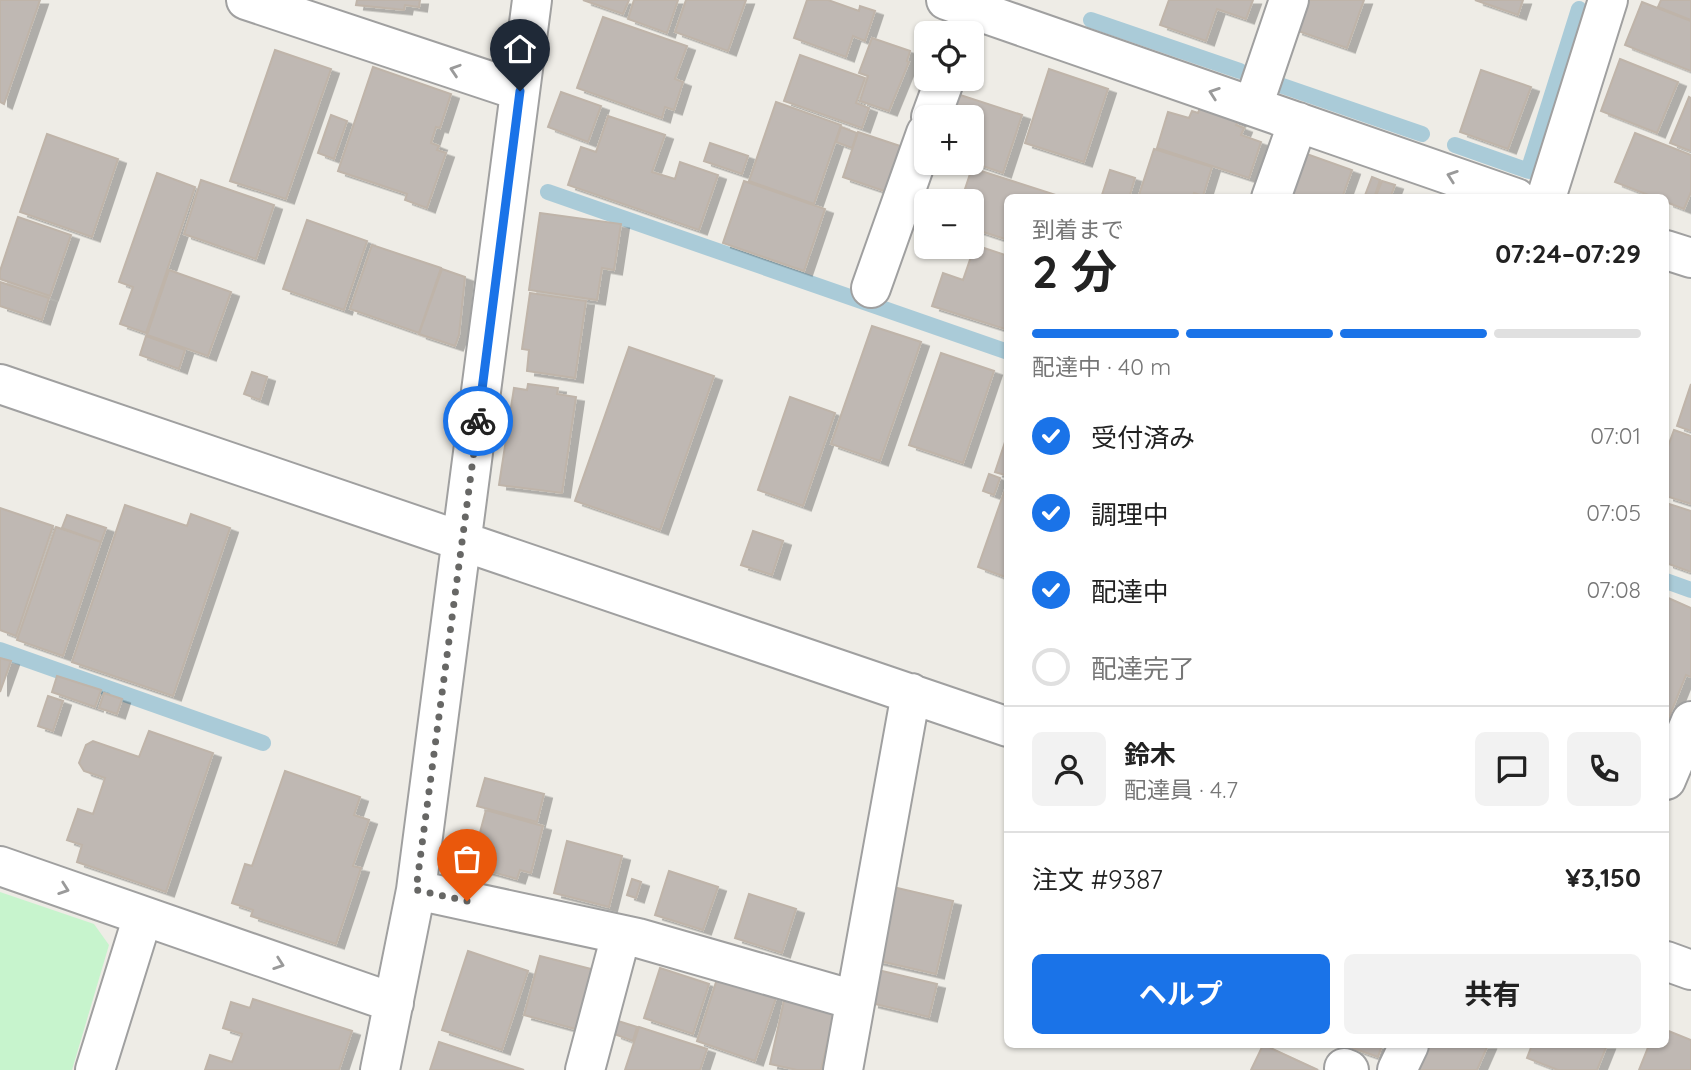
<!DOCTYPE html>
<html lang="ja">
<head>
<meta charset="utf-8">
<style>
	body { margin:0; font-family:Quicksand,"Noto Sans JP",sans-serif; background:#f2f2f2; color:#222; height:100vh; display:flex; flex-direction:column; font-size:26px; white-space:nowrap }
	* { box-sizing:border-box; margin:0 }
	p { font-size:23px; color:#767676 }
	.icon { flex:none; width:38px; height:38px; fill:none; stroke:currentColor; stroke-width:2; stroke-linecap:round; stroke-linejoin:round }
	.map { position:relative; flex:1; overflow:hidden }
	.side { position:absolute; left:1004px; top:194px; width:665px; height:854px; display:flex; flex-direction:column; background:#fff; border-radius:10px; box-shadow:0 2px 5px #0004 }
	.side>* { flex:none }
	.tools { position:absolute; left:914px; top:21px; display:grid; gap:14px }
	.tools a { display:grid; place-items:center; width:70px; height:70px; border-radius:10px; background:#fff; box-shadow:0 2px 5px #0004; font-size:35px }
	.pin { position:absolute; display:grid; place-items:center; width:60px; height:60px; color:#fff; margin:-72px -30px; border-radius:50% 50% 50% 0; rotate:-45deg; box-shadow:0 0 7px #0007 }
	.pin .icon { rotate:45deg }
	.courier { position:absolute; display:grid; place-items:center; width:70px; height:70px; margin:-35px; border:5px solid #1a73e8; border-radius:50%; background:#fff; color:#222; box-shadow:0 2px 9px #0007 }
	.head em { font-style:normal; font-weight:700 }
	.head div { display:flex; flex-direction:column-reverse }
	.head { display:flex; align-items:center; justify-content:space-between; height:119px; padding:0 28px }
	h1 { font-size:46px; font-weight:700; line-height:52px }
	.bar { display:grid; grid-template-columns:repeat(4,1fr); gap:10px 7px; align-content:center; height:84px; padding:0 28px }
	.bar i { height:9px; border-radius:5px; background:#e0e0e0 }
	.bar .current { background:#1a73e8 }
	.bar p { grid-column:span 4 }
	.line { display:flex; align-items:center; gap:18px; padding:0 28px; border-top:2px solid #e0e0e0 }
	.line div { flex:1 }
	.round { display:grid; place-items:center; flex:none; width:74px; height:74px; border-radius:10px; background:#f2f2f2 }
	ol { padding:0 28px; list-style:none }
	li { display:flex; align-items:center; gap:21px; height:77px }
	li p { margin-inline-start:auto }
	li .icon { padding:7px; border-radius:50%; background:#1a73e8; color:#fff; stroke-width:4 }
	li:last-child { color:#767676 }
	li i { width:38px; height:38px; border:4px solid #e0e0e0; border-radius:50% }
	.button { display:flex; gap:14px; margin-top:auto; padding:14px 28px }
	.button a { flex:1; height:80px; border-radius:10px; background:#1a73e8; color:#fff; font-size:28px; font-weight:700; line-height:80px; text-align:center }
	.button a+a { background:#f2f2f2; color:#222 }
	.map>svg:first-child { display:block }
	.park { fill:#c7f4cd }
	.lines { fill:none; stroke-linecap:round; stroke-linejoin:round }
	.stream { stroke:#aacbd8; stroke-width:16 }
	.building { fill:#bfb8b3; stroke:#bfb4a9; stroke-width:2; filter:url(#shadow) }
	.minor-casing { stroke:#a0a0a0; stroke-width:42 }
	.minor { stroke:#fff; stroke-width:38 }
	.oneway { stroke:#9a9a9a }
	.done { stroke:#676765; stroke-width:7; stroke-dasharray:0 12.6 }
	.route { stroke:#1a73e8; stroke-width:9 }
</style>
</head>
<body>
<div class="map">
<svg width="1691" height="1070" viewBox="0 0 1691 1070">
	<defs>
		<filter id="shadow"><feDropShadow dx="8" dy="4.5" stdDeviation="0" flood-color="#0004"/></filter>
	</defs>
	<rect width="100%" height="100%" fill="#eeece6"/>
	<!-- park -->
	<path class="park" d="M0 892 94 924 109 945 72 1070H0Z"/>
	<g class="lines">
		<!-- stream -->
		<path class="stream" d="M1091 20 1240 71
			M1271 82 1422 134
			M1455 145 1529 171
			M1530 165 1579 9
			M548 192 1008 352
			M1666 581 1691 590
			M0 650 263 743"/>
	</g>
	<!-- building -->
	<path class="building" d="M0 0H40L4 104 0 102Z
		M357 0H420L419 7 405 5 404 10 356 5Z
		M583 0H629L623 14Z
		M634 0H678L667 33 628 19Z
		M686 0H746L728 51 675 32Z
		M807 0H828L859 11 860 6 875 11 865 41 853 36 846 57 794 38Z
		M1169 0H1253L1246 19 1217 9 1206 41 1160 25Z
		M1305 0H1364L1347 48 1295 30Z
		M1475 0H1523L1518 15Z
		M1661 0H1691V20L1658 7Z
		M1642 2 1691 21V71L1625 45Z
		M603 17 687 46 675 79 683 82 674 110 665 107 662 118 577 88Z
		M872 38 910 51 907 61 909 62 889 111 860 101 868 76 859 73Z
		M275 50 331 69 286 199 230 181Z
		M800 55 865 78 856 103 869 108 862 128 784 101Z
		M1620 59 1678 82 1657 133 1601 111Z
		M373 67 451 94 440 128 436 127 431 143 439 146 437 150 446 153 427 208 405 200 407 194 338 171Z
		M1049 69 1108 89 1084 162 1025 143Z
		M1481 70 1531 87 1508 149 1460 132Z
		M561 92 601 106 588 142 548 127Z
		M954 93 1022 115 1003 173 971 162V117H946Z
		M1689 97 1691 98V151L1670 143Z
		M776 102 841 125 814 204 749 181Z
		M1200 108 1238 121 1236 125 1244 128 1241 135 1261 142 1249 178 1157 148 1168 112 1189 118 1192 111 1198 113Z
		M331 115 347 121 334 159 318 153Z
		M608 116 665 135 652 172 675 179 680 162 718 175 699 230 568 185 581 147 596 152Z
		M841 127 857 133 852 148 836 142Z
		M858 132 903 147 893 194 843 177Z
		M1635 133 1691 155V192L1684 209 1666 202V198H1656L1615 182Z
		M47 134 118 159 92 237 20 212Z
		M710 143 748 156 742 174 704 161Z
		M1154 149 1212 167 1203 196 1194 193 1192 198H1138Z
		M1301 152 1352 170 1342 198H1285Z
		M972 168 1065 198H1008V240L971 228V201H961Z
		M1110 170 1135 178 1129 198H1101Z
		M157 173 195 187 146 333 120 324 133 287 119 282Z
		M1372 177 1380 180 1374 198H1364Z
		M201 180 274 205 256 259 184 234Z
		M744 181 825 209 804 271 723 243Z
		M1382 181 1395 185 1390 198H1375Z
		M540 213 621 224 614 270 602 268 597 300 529 290Z
		M18 217 71 235 50 296 0 279V271Z
		M307 220 367 241 344 310 283 289Z
		M372 245 441 268 419 333 350 309Z
		M975 245 1008 256V330L932 306 943 273 963 280Z
		M442 269 465 277 459 335 455 346 419 334Z
		M169 270 231 292 208 356 147 335Z
		M0 282 49 298 42 320 0 306Z
		M530 293 586 301 575 378 527 371 529 350 522 349Z
		M872 326 921 342 880 461 831 444Z
		M146 336 185 350 179 369 140 355Z
		M629 347 714 376 660 530 575 501Z
		M941 353 994 371 963 463 909 445Z
		M252 372 267 377 260 400 244 394Z
		M528 384 558 388 557 394 576 397 562 493 499 485 514 388 527 390Z
		M1691 384V431L1677 426Z
		M790 397 835 413 803 506 758 490Z
		M1674 430 1691 436V504L1666 496V452Z
		M1008 433V476L995 472Z
		M989 474 1000 478 994 495 983 491Z
		M1008 481V578L978 567Z
		M1666 503 1691 511V572L1666 563Z
		M125 505 187 526 191 514 230 528 173 696 72 662Z
		M0 508 53 526 16 636 0 630Z
		M67 515 106 528 101 542 62 528Z
		M56 527 101 542 63 656 17 640Z
		M753 531 783 541 772 575 741 565Z
		M1666 597 1691 608V677L1686 675 1666 725Z
		M0 658 11 661 0 692Z
		M57 676 101 690 95 707 52 692Z
		M104 693 122 699 117 714 99 708Z
		M48 696 63 701 53 731 38 726Z
		M149 731 213 753 166 892 77 862 82 845 67 840 78 809 93 814 105 778 84 771 79 763 86 745 93 741 139 757Z
		M285 771 360 797 354 815 369 820 353 866 361 868 336 944 251 916 253 910 232 903 245 864 252 866Z
		M485 778 544 794 537 822 477 806Z
		M486 810 543 826 531 873 520 870 517 879 471 866Z
		M567 841 622 856 609 907 554 893Z
		M669 871 718 887 703 930 655 915Z
		M632 879 641 882 636 898 627 895Z
		M893 887 953 901 936 974 875 960Z
		M749 894 796 909 782 953 735 938Z
		M468 951 528 971 502 1050 442 1030Z
		M540 956 595 970 579 1030 524 1015Z
		M660 968 709 984 693 1034 644 1018Z
		M878 970 937 984 929 1017 871 1003Z
		M717 979 776 998 755 1061 697 1041Z
		M785 996 812 1003 811 1008 839 1014 835 1032 830 1031 821 1070H797L770 1064Z
		M253 999 352 1031 339 1070H205L210 1055 232 1062 242 1034 223 1028 231 1002 250 1008Z
		M618 1021 637 1027 633 1041 614 1034Z
		M639 1027 707 1049 700 1070H625Z
		M1666 1030 1691 1040V1070H1639L1649 1045H1666Z
		M439 1042 524 1070H430Z
		M1263 1045H1264L1318 1070H1251Z
		M1344 1045H1382L1378 1057Z
		M1422 1045H1488L1477 1070H1410Z
		M1532 1045H1607L1597 1070H1558L1527 1058Z"/>
	<g class="lines">
		<!-- minor casing -->
		<g class="minor-casing">
			<path id="minor" d="M246 0 520 91
				M946 0 1516 198
				M1253 106 1289 0
				M931 117 945 79
				M1271 198 1298 122
				M1546 198 1608 0
				M1666 250 1691 258
				M871 288 926 133
				M0 384 1008 727
				M1666 780 1691 721
				M0 866 394 1003
				M416 890 638 938 854 1000
				M1666 961 1691 970
				M1344 1068 1349 1070
				M95 1070 143 916
				M380 1070 416 890 532 0
				M585 1070 621 935
				M843 1070 911 693
				M1397 1070 1409 1045"/>
		</g>
		<!-- minor -->
		<use href="#minor" class="minor"/>
	</g>
	<!-- one-way arrows -->
	<defs><path id="oneway-chevron" d="M-2-3.5L2.5 0L-2 3.5" fill="none" stroke-width="1.6" stroke-linecap="round" stroke-linejoin="round" transform="scale(1.75)"/></defs>
	<g class="oneway">
		<use href="#oneway-chevron" transform="translate(455 70) rotate(-162)"/>
		<use href="#oneway-chevron" transform="translate(1214 93) rotate(-161)"/>
		<use href="#oneway-chevron" transform="translate(1452 176) rotate(-161)"/>
		<use href="#oneway-chevron" transform="translate(64 889) rotate(19)"/>
		<use href="#oneway-chevron" transform="translate(279 964) rotate(19)"/>
	</g>
	<g class="lines">
		<!-- done -->
		<path class="done" d="M467 901 416 890 478 421"/>
		<!-- route -->
		<path class="route" d="M478 421 520 91"/>
	</g>
</svg>
<div class="tools">
<a><svg class="icon" aria-label="locate" viewBox="0 0 24 24"><circle cx="12" cy="12" r="6"/><path d="M12 2v4M12 18v4M2 12h4M18 12h4"/></svg></a>
<a>+</a>
<a>−</a>
</div>
<div class="pin" style="left:467px;top:901px;background:#ea580c"><svg class="icon" aria-label="bag" viewBox="0 0 24 24"><path d="M5 8h14l-1 12H6zM9 8a3 3 0 0 1 6 0"/></svg></div>
<div class="pin" style="left:520px;top:91px;background:#1f2937"><svg class="icon" aria-label="home" viewBox="0 0 24 24"><path d="M3 11l9-7 9 7M6 9v11h12V9"/></svg></div>
<div class="courier" style="left:478px;top:421px"><svg class="icon" aria-label="bike" viewBox="0 0 24 24"><circle cx="6" cy="16" r="4"/><circle cx="18" cy="16" r="4"/><path d="M6 16l4-8h5l3 8M10 8l3 8H6M13 5h3"/></svg></div>
<section class="side">
<div class="head"><div><h1>2 分</h1><p>到着まで</p></div><em>07:24–07:29</em></div>
<div class="bar"><i class="current"></i><i class="current"></i><i class="current"></i><i></i><p>配達中 · 40 m</p></div>
<ol>
<li><svg class="icon" aria-label="check" viewBox="0 0 24 24"><path d="M5 12l5 5 9-10"/></svg>受付済み<p>07:01</p></li>
<li><svg class="icon" aria-label="check" viewBox="0 0 24 24"><path d="M5 12l5 5 9-10"/></svg>調理中<p>07:05</p></li>
<li><svg class="icon" aria-label="check" viewBox="0 0 24 24"><path d="M5 12l5 5 9-10"/></svg>配達中<p>07:08</p></li>
<li><i></i>配達完了</li>
</ol>
<div class="line" style="height:126px"><a class="round"><svg class="icon" aria-label="person" viewBox="0 0 24 24"><circle cx="12" cy="8" r="4"/><path d="M4 21q1-7 8-7t8 7"/></svg></a><div><b>鈴木</b><p>配達員 · 4.7</p></div><a class="round"><svg class="icon" aria-label="chat" viewBox="0 0 24 24"><path d="M4 5h16v11H9l-5 4z"/></svg></a><a class="round"><svg class="icon" aria-label="phone" viewBox="0 0 24 24"><path d="M5 4h4l2 5-3 2q2 4 5 5l2-3 5 2v4C11 20 4 13 5 4z"/></svg></a></div>
<div class="line" style="height:91px"><div>注文 #9387</div><b>¥3,150</b></div>
<div class="button"><a>ヘルプ</a><a>共有</a></div>
</section>
</div>
</body>
</html>
